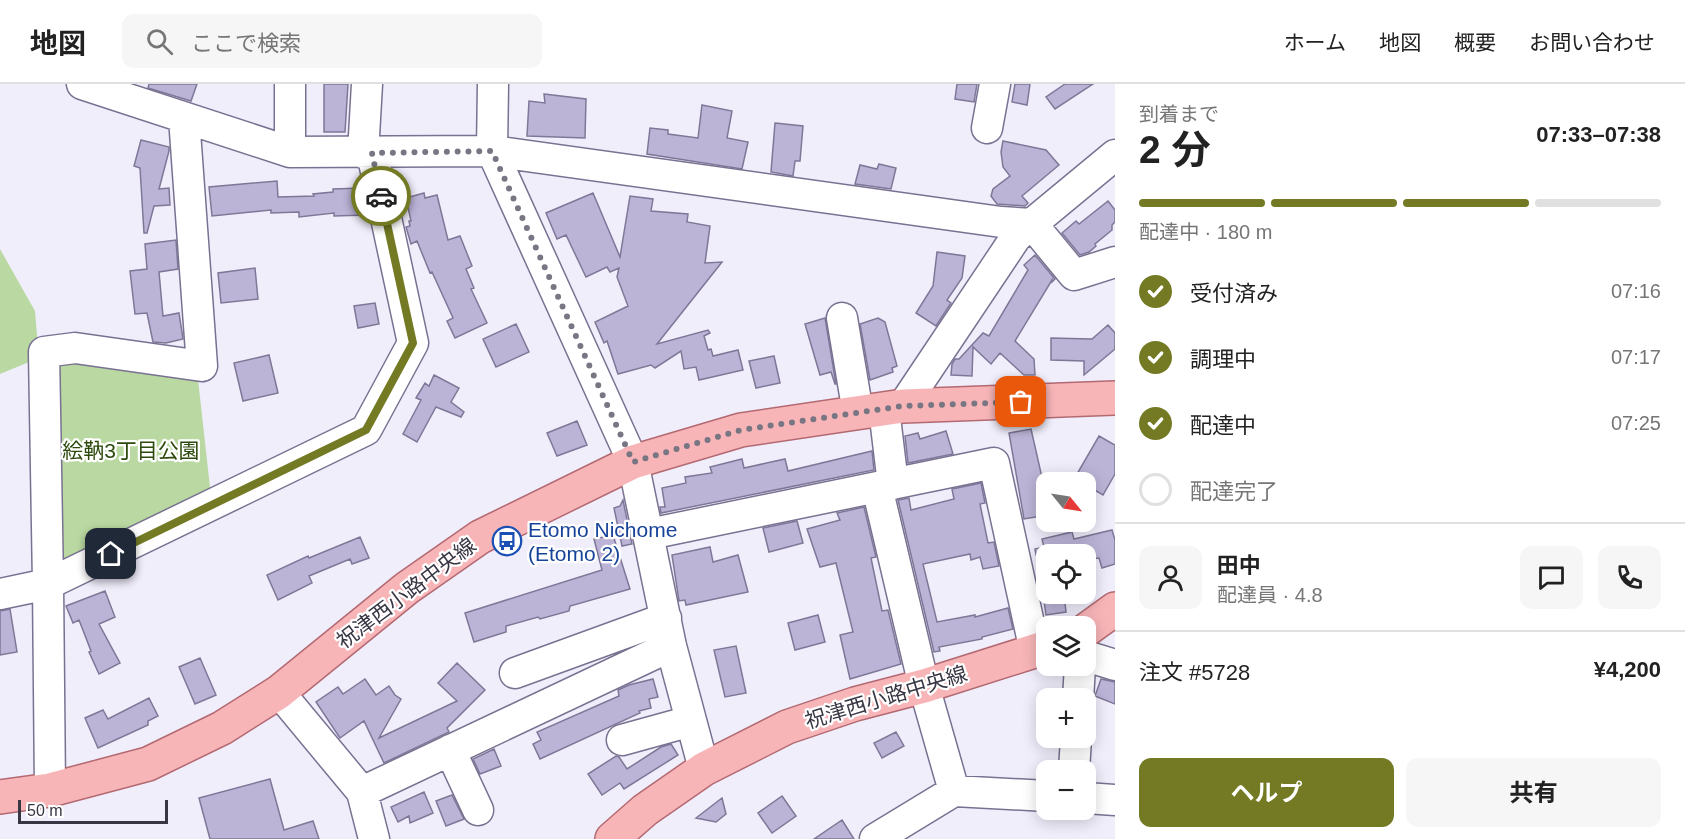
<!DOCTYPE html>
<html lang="ja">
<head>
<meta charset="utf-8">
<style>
	body { margin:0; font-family:Arial,"Noto Sans JP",sans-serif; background:#f6f6f6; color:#222; height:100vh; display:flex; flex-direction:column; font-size:22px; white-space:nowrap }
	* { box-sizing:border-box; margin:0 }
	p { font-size:20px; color:#767676 }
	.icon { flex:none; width:33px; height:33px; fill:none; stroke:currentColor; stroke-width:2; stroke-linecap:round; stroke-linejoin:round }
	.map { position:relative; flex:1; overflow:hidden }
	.sheet { display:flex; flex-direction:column; background:#fff; width:570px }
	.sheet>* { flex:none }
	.needle { width:39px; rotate:120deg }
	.buttons { position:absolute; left:1036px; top:388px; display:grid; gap:12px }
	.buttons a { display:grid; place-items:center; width:60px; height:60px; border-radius:12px; background:#fff; box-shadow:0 3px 15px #0003; font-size:30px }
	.scale { position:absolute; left:18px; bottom:15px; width:150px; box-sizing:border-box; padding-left:6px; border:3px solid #393644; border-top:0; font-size:16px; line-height:21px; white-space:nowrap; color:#393644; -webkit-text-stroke:4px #fff; paint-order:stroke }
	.pin { position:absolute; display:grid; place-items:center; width:51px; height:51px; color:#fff; margin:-26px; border-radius:12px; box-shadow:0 3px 9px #0006 }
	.courier { position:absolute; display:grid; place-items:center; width:60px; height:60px; margin:-30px; border:4px solid #737a23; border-radius:50%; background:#fff; color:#222; box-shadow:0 2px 8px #0007 }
	.summary em { font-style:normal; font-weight:700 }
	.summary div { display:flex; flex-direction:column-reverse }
	.summary { display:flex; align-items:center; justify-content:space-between; height:102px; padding:0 24px }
	h1 { font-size:39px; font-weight:700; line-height:45px }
	.bar { display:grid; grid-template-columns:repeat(4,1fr); gap:9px 6px; align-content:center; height:72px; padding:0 24px }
	.bar i { height:8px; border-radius:4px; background:#e0e0e0 }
	.bar .active { background:#737a23 }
	.bar p { grid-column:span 4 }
	.line { display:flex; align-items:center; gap:15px; padding:0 24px; border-top:2px solid #e0e0e0 }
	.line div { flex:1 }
	.round { display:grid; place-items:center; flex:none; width:63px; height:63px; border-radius:12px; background:#f6f6f6 }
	ol { padding:0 24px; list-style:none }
	li { display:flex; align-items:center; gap:18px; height:66px }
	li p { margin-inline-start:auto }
	li .icon { padding:6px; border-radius:50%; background:#737a23; color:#fff; stroke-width:4 }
	li:last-child { color:#767676 }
	li i { width:33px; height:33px; border:3px solid #e0e0e0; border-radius:50% }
	.action { display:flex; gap:12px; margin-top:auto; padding:12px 24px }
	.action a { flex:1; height:69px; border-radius:12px; background:#737a23; color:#fff; font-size:24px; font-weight:700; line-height:69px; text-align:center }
	.action a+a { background:#f6f6f6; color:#222 }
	header { display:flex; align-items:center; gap:36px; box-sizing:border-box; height:84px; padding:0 30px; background:#fff; border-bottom:2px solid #e0e0e0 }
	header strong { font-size:28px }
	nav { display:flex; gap:33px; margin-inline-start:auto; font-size:21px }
	.search { width:420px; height:54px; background:#f6f6f6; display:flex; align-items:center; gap:15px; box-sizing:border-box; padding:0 21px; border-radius:12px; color:#767676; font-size:22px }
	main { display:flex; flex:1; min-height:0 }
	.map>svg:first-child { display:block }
	.green { fill:#bad9a2 }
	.building { fill:#bcb4d7; stroke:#7f7797; stroke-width:1.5 }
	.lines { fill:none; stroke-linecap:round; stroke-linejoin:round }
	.minor-casing { stroke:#797191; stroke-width:33 }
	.major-casing { stroke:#b36971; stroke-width:36 }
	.minor { stroke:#fff; stroke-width:30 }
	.major { stroke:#f8b5b8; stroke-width:33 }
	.done { stroke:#797684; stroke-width:6; stroke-dasharray:0 10.8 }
	.route { stroke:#737a23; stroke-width:8 }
	.labels { text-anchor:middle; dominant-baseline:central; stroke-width:4.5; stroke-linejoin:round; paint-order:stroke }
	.park-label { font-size:21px; fill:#2d490d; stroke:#fff }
	.transit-label { font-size:21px; fill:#164399; stroke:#fff; text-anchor:start }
	.street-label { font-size:21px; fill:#393644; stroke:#fff }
</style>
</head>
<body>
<header>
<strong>地図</strong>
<div class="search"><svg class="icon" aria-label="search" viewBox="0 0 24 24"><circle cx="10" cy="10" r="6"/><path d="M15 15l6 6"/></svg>ここで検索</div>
<nav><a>ホーム</a><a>地図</a><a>概要</a><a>お問い合わせ</a></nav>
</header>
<main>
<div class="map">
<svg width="1115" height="755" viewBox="0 0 1115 755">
	<rect width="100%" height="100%" fill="#f1eefc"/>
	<!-- green -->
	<path class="green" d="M0 165 35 227 39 274 0 290Z
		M55 273 197 286 211 412 55 485Z"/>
	<!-- building -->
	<path class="building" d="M149 0H197L191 17 148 4Z
		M324 0H348L345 48H324Z
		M957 0H977L974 18 955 15Z
		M1015 0H1030L1027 21 1012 18Z
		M1065 0H1093L1055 25 1046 13Z
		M544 10 586 15 585 54 527 52 529 17 545 19Z
		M702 21 732 27 727 54 748 58 742 85 647 70 650 44 668 46V50L698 54Z
		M775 39 803 42 800 77H795L793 92 771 88Z
		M141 56 169 63V67L159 105 169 104 170 121 154 122 147 149H144L140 84 134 82Z
		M1003 57 1046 66 1059 81 1022 112 1028 119 1025 122 997 120 991 112 993 105 1010 92 1003 83 1001 68Z
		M879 80 896 84 891 105 855 100 860 81 877 85Z
		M277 97 278 113 314 112 313 110 333 108V105L362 104 367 131 334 132V129L299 133V128L271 129V126L212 132 209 103Z
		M424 109 425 114 437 111 448 156 460 152 472 182 466 185 474 204 471 205 487 239 455 254 447 237 453 234 432 188 430 189 417 157 411 160 406 143 410 142 409 137H411L406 114Z
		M593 109 620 173 630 112 653 115 651 127 688 130 687 138 710 142 705 179 722 178 657 260 708 246 710 249 704 252 708 266 711 265 713 272 738 266 743 286 699 296 696 283 684 285 681 267 655 284 651 281 618 290 607 257 604 259 595 238 628 222 617 193 619 184 610 188 607 183 586 193 566 151 557 155 546 129Z
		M1108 117 1115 126V138L1112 141V146L1095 160 1096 162 1089 168 1080 171 1062 149 1076 137 1079 140Z
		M176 156 178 185 159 188 163 232 179 229 183 255 166 259 153 258 147 229 135 230 130 187 147 185 145 160Z
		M937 168 965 172 962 194 947 216 951 219 936 242 916 229 933 202Z
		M1035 171 1055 195 1052 198V196L1015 257 1034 275 1035 291H1024L1000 269 991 280 973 263 972 292 951 291 952 280 955 275H959L983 249 989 252 1028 186 1024 181Z
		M255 184 258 215 221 219 218 189Z
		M375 219 379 240 358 244 354 222Z
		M825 234 836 300H835L831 288 820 291 805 240Z
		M878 234 885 238 897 282 892 284 893 288 870 296 860 240Z
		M516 240 529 268 496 283 483 255Z
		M1108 241 1115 249V265L1084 291V277L1051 276V254L1092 255Z
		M269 271 278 309 243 317 234 279Z
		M774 272 780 299 756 304 749 277Z
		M434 291 459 304 451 318 464 328 461 333 436 323 417 358 403 350 421 316 416 314 425 299 429 302Z
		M577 337 587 361 557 372 547 349Z
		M1031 345 1046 411 1047 431 1024 435 1009 349Z
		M946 347 953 370 908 379 905 352 918 349 920 355Z
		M1099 352 1115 361V390L1103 411 1086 401V399L1077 396V390Z
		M872 367 874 386 661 429 660 423H665L662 404 686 399 685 393 712 389 710 383 742 375 744 384 785 375 788 387Z
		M981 399 985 419 980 420 988 459 994 458 999 482 983 485 980 473 971 476 970 470 923 480 937 538 975 531V533L1008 524 1013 545 982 553V555L939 563 940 567 934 568 898 416 909 414 911 426 954 415 952 405Z
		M623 416 632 460 622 462 614 424 620 422Z
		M864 423 876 473 871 474 882 527 888 526 901 580 850 595 840 551 853 548 836 479 820 483 807 445 840 436 837 429Z
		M797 437 803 459 769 468 763 444Z
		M1112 446 1115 456V480L1102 484 1099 474 1086 476V471H1036L1035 465 1044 463 1042 455 1072 448 1074 455Z
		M613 451 630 505 570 522 569 527 540 535 538 533 506 542V548L474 558 465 529 602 486 594 455Z
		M360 453 369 474 352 480 350 475 309 492 312 499 278 516 267 491 308 472 309 474Z
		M710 463 713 478 738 471 748 508 686 521 685 516 679 517 672 471Z
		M105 507 115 533 99 540 120 579 99 590 89 568 91 567 79 536 73 539 66 522Z
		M1043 510H1064L1066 528 1046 531Z
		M10 525 17 568 0 571V527Z
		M818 531 825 558 795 566 788 539Z
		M736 562 746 609 725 613 714 566Z
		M200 574 216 611 195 620 179 583Z
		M457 579 485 606 447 644 449 648 384 679 364 637 340 654 316 618 338 603 343 610 365 595 376 611 389 602 395 611 401 615 379 654 457 617 438 599Z
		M653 595 658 613 649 615 651 624 639 627 640 629 540 675 533 660 541 656 537 648 619 612 618 606 629 601Z
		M1101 595 1115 598V620L1095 612Z
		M149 614 158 632 148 637V641L98 664 85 634 103 626 108 635Z
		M896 648 904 662 882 674 874 659Z
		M671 660 678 671 624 705 620 699 602 711 588 690 616 672 619 673 627 685 661 663Z
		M494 665 501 682 480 690 473 675Z
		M270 695 284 746 313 737 319 755H210L199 714Z
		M424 708 433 729 410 739 409 732 398 738 391 723Z
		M452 711 464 735 446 742 436 717Z
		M782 712 796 732 772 749 758 729Z
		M722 714 726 730 716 738 696 734Z
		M842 736 854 755H814Z"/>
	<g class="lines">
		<!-- minor casing -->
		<g class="minor-casing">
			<path id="minor" d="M82 0 290 68 492 67 1001 138 1032 140 1074 191 1115 178
				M290 0V68
				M493 0 492 67 633 378 671 562 704 685
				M987 44 995 0
				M363 69 367 0
				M842 234 858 329
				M903 322 1016 153 1115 71
				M884 325 893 400
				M877 403 924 602 954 707
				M649 450 994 379 1035 567
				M0 510 48 500 44 268 75 264 202 282 184 34
				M1086 572 1115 581
				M515 589 666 534
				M279 608 362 708 374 755
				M1078 615 1080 582
				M622 656 691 637
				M450 666 478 726
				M1074 687 1076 654
				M50 706 48 500 366 346 413 259 372 69
				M362 708 671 562
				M1086 714 1115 716
				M875 755 954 707 1047 712"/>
		</g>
		<!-- major casing -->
		<g class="major-casing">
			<path id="major" d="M1086 546 1115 525
				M0 713 50 706 148 680 222 644 279 608 407 504 480 453 633 378 741 346 903 322 1115 314
				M612 755 645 726 704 685 787 643 855 620 924 602 1047 563"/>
		</g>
		<!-- minor -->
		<use href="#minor" class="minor"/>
		<!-- major -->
		<use href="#major" class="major"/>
	</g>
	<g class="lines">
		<!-- done -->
		<path class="done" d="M381 112 372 69 492 67 633 378 741 346 903 322 1021 318"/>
		<!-- route -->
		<path class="route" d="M111 470 366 346 413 259 381 112"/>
	</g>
	<!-- icons -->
	<defs>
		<g id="bus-ring" transform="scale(1.5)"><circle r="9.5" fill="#fff" stroke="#1a4fb4" stroke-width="1.5"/><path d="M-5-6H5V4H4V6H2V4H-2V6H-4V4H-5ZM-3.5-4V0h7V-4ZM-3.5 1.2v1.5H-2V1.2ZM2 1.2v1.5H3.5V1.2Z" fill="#1a4fb4"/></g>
	</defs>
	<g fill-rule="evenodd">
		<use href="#bus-ring" x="507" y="457"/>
	</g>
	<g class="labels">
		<!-- park labels -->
		<g class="park-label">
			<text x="131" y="366">絵靹3丁目公園</text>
		</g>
		<!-- transit labels -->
		<g class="transit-label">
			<text x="528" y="445">Etomo Nichome<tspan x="528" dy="24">(Etomo 2)</tspan></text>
		</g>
		<!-- street labels -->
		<g class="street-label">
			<text transform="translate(406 509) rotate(-37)">祝津西小路中央線</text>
			<text transform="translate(886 613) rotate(-17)">祝津西小路中央線</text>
		</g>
	</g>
</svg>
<div class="buttons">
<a><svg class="needle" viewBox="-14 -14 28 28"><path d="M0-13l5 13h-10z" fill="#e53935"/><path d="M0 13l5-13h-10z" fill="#767676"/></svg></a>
<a><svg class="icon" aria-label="locate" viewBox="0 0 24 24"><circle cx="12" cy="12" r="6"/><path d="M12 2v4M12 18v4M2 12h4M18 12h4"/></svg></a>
<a><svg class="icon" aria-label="layers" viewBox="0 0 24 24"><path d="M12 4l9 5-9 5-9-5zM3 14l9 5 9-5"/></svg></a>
<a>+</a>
<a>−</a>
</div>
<div class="scale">50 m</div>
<div class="pin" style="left:1021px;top:318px;background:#ea580c"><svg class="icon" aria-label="bag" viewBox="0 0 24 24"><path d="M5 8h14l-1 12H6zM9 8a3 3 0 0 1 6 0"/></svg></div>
<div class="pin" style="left:111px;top:470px;background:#1f2937"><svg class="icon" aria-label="home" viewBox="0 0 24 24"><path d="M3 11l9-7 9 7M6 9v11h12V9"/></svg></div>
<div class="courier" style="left:381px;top:112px"><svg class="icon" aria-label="car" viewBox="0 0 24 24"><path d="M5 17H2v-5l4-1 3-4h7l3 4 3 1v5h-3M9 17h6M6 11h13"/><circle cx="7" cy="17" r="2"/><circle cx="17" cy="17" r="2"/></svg></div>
</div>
<section class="sheet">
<div class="summary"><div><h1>2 分</h1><p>到着まで</p></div><em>07:33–07:38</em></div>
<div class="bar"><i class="active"></i><i class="active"></i><i class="active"></i><i></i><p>配達中 · 180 m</p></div>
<ol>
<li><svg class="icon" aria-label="check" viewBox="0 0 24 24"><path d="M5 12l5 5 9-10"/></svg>受付済み<p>07:16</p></li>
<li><svg class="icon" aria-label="check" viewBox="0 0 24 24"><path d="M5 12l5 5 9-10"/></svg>調理中<p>07:17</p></li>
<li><svg class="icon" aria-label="check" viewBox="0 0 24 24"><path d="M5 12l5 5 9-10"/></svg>配達中<p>07:25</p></li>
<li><i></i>配達完了</li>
</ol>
<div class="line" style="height:108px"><a class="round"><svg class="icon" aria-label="person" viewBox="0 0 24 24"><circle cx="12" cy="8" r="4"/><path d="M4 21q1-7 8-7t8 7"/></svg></a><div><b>田中</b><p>配達員 · 4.8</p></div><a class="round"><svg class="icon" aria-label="chat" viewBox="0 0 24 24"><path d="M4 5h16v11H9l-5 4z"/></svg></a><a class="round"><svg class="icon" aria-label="phone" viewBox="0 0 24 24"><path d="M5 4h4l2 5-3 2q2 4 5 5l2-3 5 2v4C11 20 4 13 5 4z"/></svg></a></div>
<div class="line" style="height:78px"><div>注文 #5728</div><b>¥4,200</b></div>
<div class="action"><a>ヘルプ</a><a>共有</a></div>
</section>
</main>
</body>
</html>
